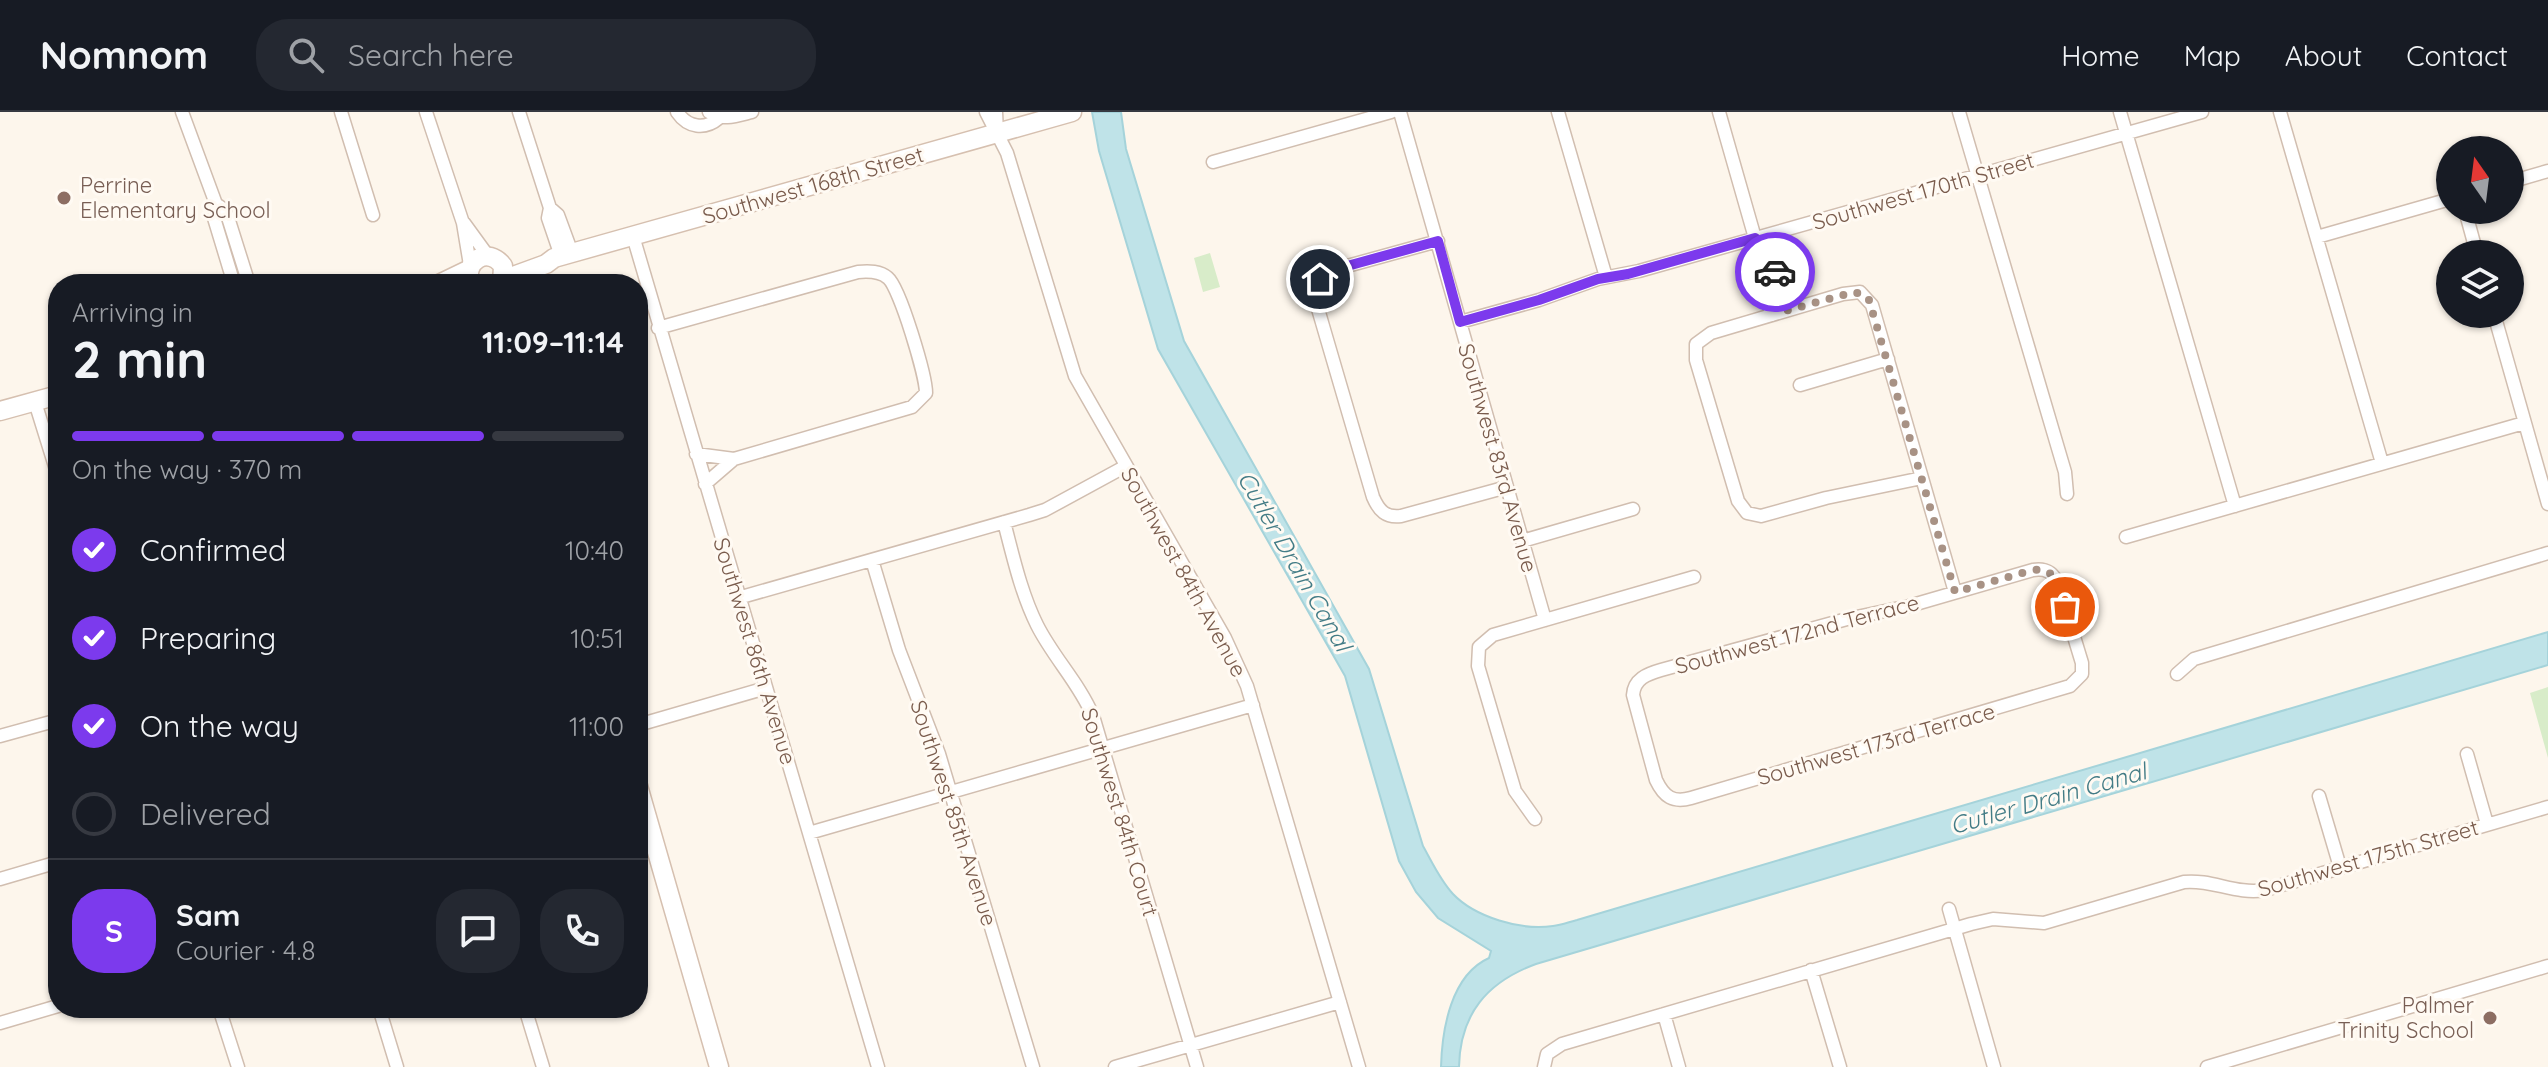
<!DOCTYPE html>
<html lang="en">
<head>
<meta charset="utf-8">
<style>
	body { margin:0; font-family:Quicksand,sans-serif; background:#242831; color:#f1f3f6; height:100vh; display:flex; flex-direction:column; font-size:30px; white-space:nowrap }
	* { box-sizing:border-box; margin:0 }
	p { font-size:26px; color:#9ea1a6 }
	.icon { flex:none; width:44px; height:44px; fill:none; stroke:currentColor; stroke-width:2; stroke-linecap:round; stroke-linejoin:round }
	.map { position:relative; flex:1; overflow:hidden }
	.sheet { position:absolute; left:48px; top:162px; width:600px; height:744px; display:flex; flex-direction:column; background:#171b24; border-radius:32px; box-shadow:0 2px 6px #0004 }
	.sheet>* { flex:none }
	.needle { width:52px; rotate:346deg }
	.tools { position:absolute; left:2436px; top:24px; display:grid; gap:16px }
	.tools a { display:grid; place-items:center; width:88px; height:88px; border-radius:50%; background:#171b24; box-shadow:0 2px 6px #0004; font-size:40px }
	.pin { position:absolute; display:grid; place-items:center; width:68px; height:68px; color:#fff; margin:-34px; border:4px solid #fff; border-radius:50%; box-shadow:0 2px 8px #0007 }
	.courier { position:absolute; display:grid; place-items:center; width:80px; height:80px; margin:-40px; border:6px solid #7c3aed; border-radius:50%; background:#fff; color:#222; box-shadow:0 2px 10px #0007 }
	.overview em { font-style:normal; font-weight:700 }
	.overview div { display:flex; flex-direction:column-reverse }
	.overview { display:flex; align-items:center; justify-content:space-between; height:136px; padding:0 24px }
	h1 { font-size:52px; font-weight:700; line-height:60px }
	.bar { display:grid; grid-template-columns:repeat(4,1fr); gap:12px 8px; align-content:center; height:96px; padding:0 24px }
	.bar i { height:10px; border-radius:6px; background:#363941 }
	.bar .current { background:#7c3aed }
	.bar p { grid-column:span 4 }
	.line { display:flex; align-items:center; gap:20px; padding:0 24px; border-top:2px solid #363941 }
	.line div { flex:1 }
	.round { display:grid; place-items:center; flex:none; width:84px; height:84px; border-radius:32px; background:#242831 }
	ol { padding:0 24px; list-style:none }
	li { display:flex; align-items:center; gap:24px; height:88px }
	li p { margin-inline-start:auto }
	li .icon { padding:8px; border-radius:50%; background:#7c3aed; color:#fff; stroke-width:4 }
	li:last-child { color:#9ea1a6 }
	li i { width:44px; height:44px; border:4px solid #363941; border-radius:50% }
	header { display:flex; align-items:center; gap:48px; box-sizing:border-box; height:112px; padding:0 40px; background:#171b24; border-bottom:2px solid #363941 }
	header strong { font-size:38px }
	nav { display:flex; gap:44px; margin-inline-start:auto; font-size:28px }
	.search { width:560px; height:72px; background:#242831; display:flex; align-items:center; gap:20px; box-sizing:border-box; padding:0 28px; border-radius:32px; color:#9ea1a6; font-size:30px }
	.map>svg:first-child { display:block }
	.green { fill:#d8ecc9 }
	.water { fill:#bfe3e8; stroke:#a5d3da; stroke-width:2 }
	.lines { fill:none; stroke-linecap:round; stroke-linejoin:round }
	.street-casing { stroke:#d1beb0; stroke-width:15 }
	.secondary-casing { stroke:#d6c0b0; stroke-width:21 }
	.street { stroke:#fff; stroke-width:12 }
	.secondary { stroke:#fff; stroke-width:18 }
	.done { stroke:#a89285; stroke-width:8; stroke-dasharray:0 14.4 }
	.route { stroke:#7c3aed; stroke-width:10 }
	.education-dot { fill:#8d6e63; stroke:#fffaf3; stroke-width:3 }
	.labels { text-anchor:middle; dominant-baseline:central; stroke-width:6; stroke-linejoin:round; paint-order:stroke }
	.education-label { font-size:22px; fill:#785e54; stroke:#fffaf3; text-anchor:start }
	.street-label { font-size:22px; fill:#7a5c4d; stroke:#fffaf3 }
	.water-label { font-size:24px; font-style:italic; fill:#437c86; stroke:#fffaf3 }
</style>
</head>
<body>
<header>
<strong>Nomnom</strong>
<div class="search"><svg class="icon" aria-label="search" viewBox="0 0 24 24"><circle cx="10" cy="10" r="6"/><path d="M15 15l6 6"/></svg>Search here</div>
<nav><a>Home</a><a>Map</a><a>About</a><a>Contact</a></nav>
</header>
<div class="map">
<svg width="2548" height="955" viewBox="0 0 2548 955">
	<rect width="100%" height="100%" fill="#fdf6ec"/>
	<!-- green -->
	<path class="green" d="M1210 141 1220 175 1203 180 1194 146Z
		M2548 575V646L2530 581Z"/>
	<!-- water -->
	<path class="water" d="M1092 0H1121L1126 37 1184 229 1369 557 1423 734C1432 750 1440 768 1453 782 1475 805 1521 819 1553 814 1561 813 1569 810 1577 808L2548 520V553L1536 852C1487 870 1460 902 1459 955H1441C1442 917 1451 863 1489 846L1491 839 1438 806 1416 780 1399 749 1345 564 1158 237 1099 39Z"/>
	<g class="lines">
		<!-- street casing -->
		<g class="street-casing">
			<path id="street" d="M182 0 216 92 214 106 234 172
				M341 0 373 103
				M426 0 463 111 470 153
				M519 0 550 96 548 106 561 144
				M677 0C688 16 705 18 719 6
				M709 0C724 9 736 4 752 0
				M986 0 1007 41 1075 264 1225 526 1247 574 1359 955
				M996 0 997 21
				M1400 0 1545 508
				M1558 0 1606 165
				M1719 0 1755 126 1751 141 1772 203
				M1959 0 2065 360 2067 382
				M2120 0 2235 394
				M2280 0 2382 351
				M1213 50 1391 0
				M2510 70 2548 59
				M216 92 226 99 249 172
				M550 96 558 103 572 141
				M2465 98 2477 142
				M464 111 488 144
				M633 124 878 955
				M2317 125 2450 87
				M1755 126 1768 136 1785 199
				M1438 129 1340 156 1324 163 1317 172 1316 190 1373 385C1379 399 1386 406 1401 404L1507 375
				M2494 202 2548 392
				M1460 210 1539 188 1598 167 1639 159 2202 0
				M658 216 858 160C869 159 880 159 888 166 900 176 926 264 926 281L912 295 734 347 705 372
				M1800 273 1888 247
				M35 290 58 364
				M696 342 734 347
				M1922 366 1826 386 1761 404 1747 401 1738 389 1696 248V232L1711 221 1843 182 1860 180 1872 193 1955 480
				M1004 410C1013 444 1021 481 1037 513 1053 545 1079 571 1093 604L1197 955
				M2126 425 2524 311
				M1522 429 1633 397
				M872 448 899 538 939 642 1033 955
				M2033 458C2046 456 2053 460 2058 472L2082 551V562L2070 574 1691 686C1673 691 1664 685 1656 668L1633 583C1634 567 1647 562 1661 558L1847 507 1909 494Z
				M738 486 1029 403 1045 398 1126 354
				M2177 562 2194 547 2548 441
				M638 613 766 576
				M0 624 58 608
				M2467 642 2487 712
				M2319 684 2340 755
				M1535 707 1515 679 1478 554 1479 535 1493 523 1694 465
				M809 721 1253 593
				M0 767 58 750
				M1949 797 1994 955
				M1811 858 1840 955
				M219 896 238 955
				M379 896 397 955
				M525 896 543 955
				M1664 902 1679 955
				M0 911 58 894
				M1115 955 1340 890
				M1544 955 1547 942 1562 932 1971 812 1993 807 2044 811 2184 770C2212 767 2236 783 2265 778L2548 695
				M2207 955 2548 854"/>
		</g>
		<!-- secondary casing -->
		<g class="secondary-casing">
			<path id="secondary" d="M505 167 546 152 554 146 1072 0
				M439 172 468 158
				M470 172C463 148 488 134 503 154L502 172
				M0 299 58 283
				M638 674 719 955"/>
		</g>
		<!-- street -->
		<use href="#street" class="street"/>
		<!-- secondary -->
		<use href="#secondary" class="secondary"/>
	</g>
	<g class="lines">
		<!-- done -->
		<path class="done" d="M1775 160 1785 199 1854 180 1865 183 1869 188 1955 480 2033 458C2057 455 2060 476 2065 495"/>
		<!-- route -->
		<path class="route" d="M1320 167 1340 156 1438 129 1460 210 1539 188 1598 167 1628 162 1755 126 1768 136 1775 160"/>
	</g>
	<!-- markers -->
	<g class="education-dot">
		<circle cx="64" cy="86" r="8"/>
		<circle cx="2490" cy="906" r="8"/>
	</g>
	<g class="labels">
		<!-- education labels -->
		<g class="education-label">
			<text x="80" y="73">Perrine<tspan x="80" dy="25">Elementary School</tspan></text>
			<text x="2474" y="893" text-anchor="end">Palmer<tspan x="2474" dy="25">Trinity School</tspan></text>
		</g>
		<!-- street labels -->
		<g class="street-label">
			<text transform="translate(813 73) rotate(-16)">Southwest 168th Street</text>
			<text transform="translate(1923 79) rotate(-16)">Southwest 170th Street</text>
			<text transform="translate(1498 346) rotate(74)">Southwest 83rd Avenue</text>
			<text transform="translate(1184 460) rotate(61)">Southwest 84th Avenue</text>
			<text transform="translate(1797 522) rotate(-15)">Southwest 172nd Terrace</text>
			<text transform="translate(755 539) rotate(73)">Southwest 86th Avenue</text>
			<text transform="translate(1876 632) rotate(-16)">Southwest 173rd Terrace</text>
			<text transform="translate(1120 700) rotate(73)">Southwest 84th Court</text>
			<text transform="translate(954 701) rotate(72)">Southwest 85th Avenue</text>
			<text transform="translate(2368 746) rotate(-16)">Southwest 175th Street</text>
		</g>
		<!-- water labels -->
		<g class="water-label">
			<text transform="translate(1295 449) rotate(60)">Cutler Drain Canal</text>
			<text transform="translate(2048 686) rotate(-16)">Cutler Drain Canal</text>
		</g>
	</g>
</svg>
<div class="tools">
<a><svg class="needle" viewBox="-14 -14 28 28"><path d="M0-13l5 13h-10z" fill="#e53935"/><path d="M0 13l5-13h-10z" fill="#9ea1a6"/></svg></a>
<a><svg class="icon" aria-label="layers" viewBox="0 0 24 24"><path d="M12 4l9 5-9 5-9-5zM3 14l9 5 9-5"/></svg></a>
</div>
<div class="pin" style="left:2065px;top:495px;background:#ea580c"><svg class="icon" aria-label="bag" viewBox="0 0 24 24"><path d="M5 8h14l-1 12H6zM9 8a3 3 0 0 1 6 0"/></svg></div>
<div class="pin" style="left:1320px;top:167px;background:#1f2937"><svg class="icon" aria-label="home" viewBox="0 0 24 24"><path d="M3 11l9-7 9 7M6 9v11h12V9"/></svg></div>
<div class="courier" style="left:1775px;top:160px"><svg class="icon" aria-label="car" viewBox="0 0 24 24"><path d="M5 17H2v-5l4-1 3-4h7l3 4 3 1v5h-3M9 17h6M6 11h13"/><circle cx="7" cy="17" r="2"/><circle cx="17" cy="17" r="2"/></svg></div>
<section class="sheet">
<div class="overview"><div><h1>2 min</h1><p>Arriving in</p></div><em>11:09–11:14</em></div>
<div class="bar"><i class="current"></i><i class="current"></i><i class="current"></i><i></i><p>On the way · 370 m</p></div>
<ol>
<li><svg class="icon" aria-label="check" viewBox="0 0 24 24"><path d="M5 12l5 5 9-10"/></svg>Confirmed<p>10:40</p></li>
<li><svg class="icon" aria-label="check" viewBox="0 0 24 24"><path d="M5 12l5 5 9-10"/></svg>Preparing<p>10:51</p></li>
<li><svg class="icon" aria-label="check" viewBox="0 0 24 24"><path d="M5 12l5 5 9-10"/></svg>On the way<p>11:00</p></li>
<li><i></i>Delivered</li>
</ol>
<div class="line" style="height:144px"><b class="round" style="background:#7c3aed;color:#fff">S</b><div><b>Sam</b><p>Courier · 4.8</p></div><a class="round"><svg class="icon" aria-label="chat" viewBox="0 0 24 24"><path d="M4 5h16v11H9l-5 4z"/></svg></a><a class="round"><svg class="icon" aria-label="phone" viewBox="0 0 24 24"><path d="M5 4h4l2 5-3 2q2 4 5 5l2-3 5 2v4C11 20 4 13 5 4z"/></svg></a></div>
</section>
</div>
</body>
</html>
